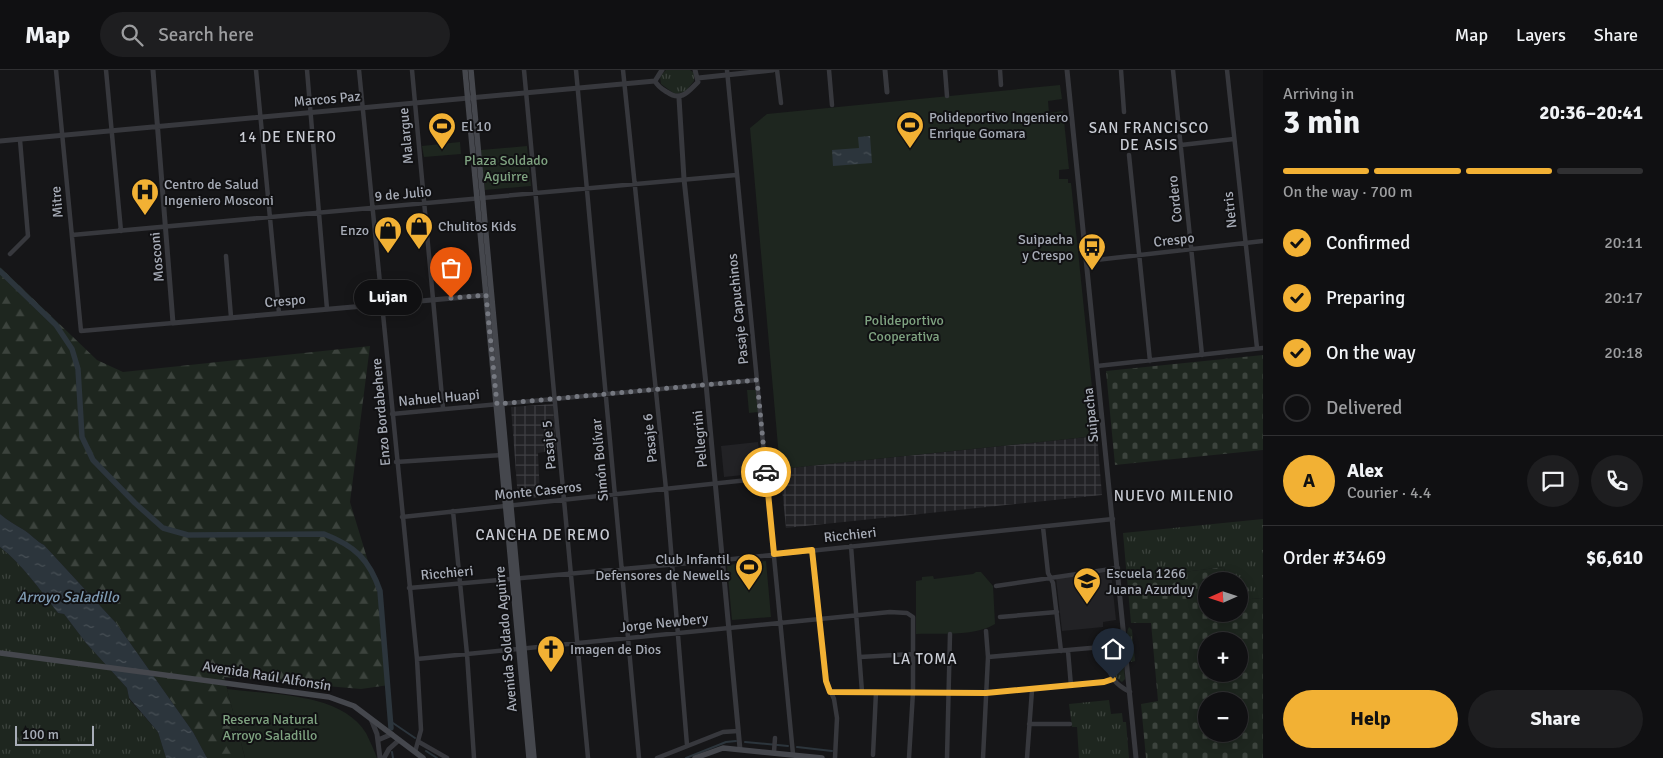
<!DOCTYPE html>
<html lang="en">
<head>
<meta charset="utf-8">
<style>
	body { margin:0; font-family:Signika,sans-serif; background:#1e1e20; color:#f1f3f6; height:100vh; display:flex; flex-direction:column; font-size:19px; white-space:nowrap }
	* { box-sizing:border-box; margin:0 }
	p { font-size:16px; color:#9c9d9f }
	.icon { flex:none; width:28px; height:28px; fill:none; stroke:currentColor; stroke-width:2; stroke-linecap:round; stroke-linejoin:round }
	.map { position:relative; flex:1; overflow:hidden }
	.drawer { display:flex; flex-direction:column; background:#101012; width:400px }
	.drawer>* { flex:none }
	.needle { width:32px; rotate:267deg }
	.buttons { position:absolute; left:1198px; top:502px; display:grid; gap:10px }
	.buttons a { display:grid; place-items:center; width:50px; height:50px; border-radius:50%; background:#101012; box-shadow:0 2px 12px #0003,0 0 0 1px #303032; font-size:25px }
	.scale { position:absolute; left:15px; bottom:12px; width:79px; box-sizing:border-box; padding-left:5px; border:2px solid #a8adb8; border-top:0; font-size:14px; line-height:18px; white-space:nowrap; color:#a8adb8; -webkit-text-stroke:4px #111113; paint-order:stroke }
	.pin { position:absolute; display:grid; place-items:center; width:42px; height:42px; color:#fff; margin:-51px -21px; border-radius:50% 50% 50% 0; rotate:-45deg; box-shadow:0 0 5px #0007 }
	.pin .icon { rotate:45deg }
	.courier { position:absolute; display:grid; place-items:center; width:50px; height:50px; margin:-25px; border:4px solid #f2b134; border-radius:50%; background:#fff; color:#222; box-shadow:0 1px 6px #0007 }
	.bubble { position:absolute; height:35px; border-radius:18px; background:#101012; box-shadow:0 2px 12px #0003,0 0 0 1px #303032; font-size:16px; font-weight:700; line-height:35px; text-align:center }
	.head em { font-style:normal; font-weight:700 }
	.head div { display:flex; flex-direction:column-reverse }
	.head { display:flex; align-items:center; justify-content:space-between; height:85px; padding:0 20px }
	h1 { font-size:32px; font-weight:700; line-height:38px }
	.bar { display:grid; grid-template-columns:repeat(4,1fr); gap:8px 5px; align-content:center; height:60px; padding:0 20px }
	.bar i { height:6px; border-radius:4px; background:#303032 }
	.bar .on { background:#f2b134 }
	.bar p { grid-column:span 4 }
	.line { display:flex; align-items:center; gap:12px; padding:0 20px; border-top:1px solid #303032 }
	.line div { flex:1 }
	.round { display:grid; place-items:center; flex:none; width:52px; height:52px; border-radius:26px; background:#1e1e20 }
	ol { padding:0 20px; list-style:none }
	li { display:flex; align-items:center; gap:15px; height:55px }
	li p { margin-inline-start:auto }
	li .icon { padding:5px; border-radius:50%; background:#f2b134; color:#111; stroke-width:4 }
	li:last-child { color:#9c9d9f }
	li i { width:28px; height:28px; border:2px solid #303032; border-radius:50% }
	.button { display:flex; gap:10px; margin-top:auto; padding:10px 20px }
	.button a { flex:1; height:58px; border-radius:30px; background:#f2b134; color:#111; font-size:20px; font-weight:700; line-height:58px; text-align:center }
	.button a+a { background:#1e1e20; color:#f1f3f6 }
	header { display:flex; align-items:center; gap:30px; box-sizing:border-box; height:70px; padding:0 25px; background:#101012; border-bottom:1px solid #303032 }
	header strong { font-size:24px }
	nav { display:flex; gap:28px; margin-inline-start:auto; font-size:18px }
	.search { width:350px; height:45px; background:#1e1e20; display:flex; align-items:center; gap:12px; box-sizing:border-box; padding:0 18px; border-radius:28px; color:#9c9d9f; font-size:19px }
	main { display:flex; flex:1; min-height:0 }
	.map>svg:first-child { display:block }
	.built { fill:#222225 }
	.industrial { fill:url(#industrial-grid) }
	.grass { fill:url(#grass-tufts) }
	.forest { fill:url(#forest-firs) }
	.cemetery { fill:url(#cemetery-stones); fill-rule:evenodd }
	.park { fill:#1e261f }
	.water { fill:url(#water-ripples) }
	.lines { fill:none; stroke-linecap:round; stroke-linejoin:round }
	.stream { stroke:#2c353c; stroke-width:2 }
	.canal { stroke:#2c353c; stroke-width:5.5 }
	.minor { stroke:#37383d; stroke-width:4.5 }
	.tertiary { stroke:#37383d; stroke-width:5 }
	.secondary { stroke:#45474d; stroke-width:5.5 }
	.done { stroke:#757880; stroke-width:5; stroke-dasharray:0 9 }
	.route { stroke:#f2b134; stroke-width:6 }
	.labels { text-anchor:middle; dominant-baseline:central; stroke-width:4; stroke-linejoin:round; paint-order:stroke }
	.street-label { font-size:14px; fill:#a8adb8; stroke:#111113 }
	.poi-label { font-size:14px; fill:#a8adb8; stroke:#111113; text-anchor:start }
	.park-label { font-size:14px; fill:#7fa381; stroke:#111113 }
	.neighbourhood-label { font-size:15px; letter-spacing:1px; fill:#c9ccd4; stroke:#111113 }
	.water-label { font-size:15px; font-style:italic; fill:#7f9bb3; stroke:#111113 }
</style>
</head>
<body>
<header>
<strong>Map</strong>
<div class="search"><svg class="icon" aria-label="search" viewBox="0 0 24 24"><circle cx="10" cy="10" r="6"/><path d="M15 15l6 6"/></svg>Search here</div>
<nav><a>Map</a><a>Layers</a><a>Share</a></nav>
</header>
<main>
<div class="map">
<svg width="1263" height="688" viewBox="0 0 1263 688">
	<defs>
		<pattern id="industrial-grid" width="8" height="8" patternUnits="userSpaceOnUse" patternTransform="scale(1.25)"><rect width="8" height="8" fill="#222225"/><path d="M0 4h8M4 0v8" fill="none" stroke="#3f3f43"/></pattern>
		<pattern id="grass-tufts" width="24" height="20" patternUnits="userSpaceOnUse" patternTransform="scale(1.25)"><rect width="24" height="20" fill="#1e261f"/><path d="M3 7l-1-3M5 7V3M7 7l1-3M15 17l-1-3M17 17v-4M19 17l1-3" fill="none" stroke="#3c433d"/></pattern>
		<pattern id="forest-firs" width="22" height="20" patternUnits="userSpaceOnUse" patternTransform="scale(1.25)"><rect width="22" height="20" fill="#1e261f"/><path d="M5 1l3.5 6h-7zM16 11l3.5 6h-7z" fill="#3c433d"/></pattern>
		<pattern id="cemetery-stones" width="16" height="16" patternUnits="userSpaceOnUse" patternTransform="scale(1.25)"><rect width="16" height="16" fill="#1e261f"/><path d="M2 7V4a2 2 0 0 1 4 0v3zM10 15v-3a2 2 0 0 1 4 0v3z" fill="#3c433d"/></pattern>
		<pattern id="water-ripples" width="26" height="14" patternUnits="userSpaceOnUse" patternTransform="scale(1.25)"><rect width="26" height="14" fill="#2c353c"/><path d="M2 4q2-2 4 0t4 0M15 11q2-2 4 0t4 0" fill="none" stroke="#485056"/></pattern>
	</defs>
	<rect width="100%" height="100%" fill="#161618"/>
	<!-- built -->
	<path class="built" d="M758 372 762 403 724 407 721 376Z
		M1111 502 1116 550 1103 552V557L1062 561 1056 508Z"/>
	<!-- industrial -->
	<path class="industrial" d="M553 334 556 380 538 383 540 427 518 429 511 337Z
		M1097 366 1102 425 786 458 780 399Z"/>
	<!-- grass -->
	<path class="grass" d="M666 0H690L694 3V11L685 22 675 24 661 14 660 6Z
		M1263 449V528L1239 530V511H1226L1224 497 1127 509 1123 463Z
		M0 477C24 496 39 519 58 543L64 544 86 573 127 618 129 629 158 662 166 688H0Z
		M1129 557 1132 560 1135 591 1131 592C1128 582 1124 566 1129 557Z
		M1117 572 1121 573 1122 576 1125 609 1122 612 1116 608C1112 598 1109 581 1117 572Z
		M1109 630 1111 644 1122 643 1123 652H1126L1129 688H1079L1077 657H1072L1069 634Z"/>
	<!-- forest -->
	<path class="forest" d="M0 197 97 290 123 302 370 276 350 432 381 534 389 615 361 619 224 607 245 688H207L193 662 116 553 44 475C36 471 32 465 24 460 16 455 8 451 0 444Z"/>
	<!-- cemetery -->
	<path class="cemetery" d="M1263 285V380L1115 395 1106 301Z
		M1224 497 1226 511H1206V544H1239V530L1263 528V688H1146L1141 634 1158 631 1151 553H1131L1127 509ZM1206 571H1239V604H1206ZM1206 631H1239V664H1206Z"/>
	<!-- park -->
	<path class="park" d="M1060 15 1062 29 1048 31 1049 43 1063 41 1069 99 1059 100V109H1068V113H1071L1097 366 780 399 750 58 767 44Z
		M460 72 461 84 424 87 422 76Z
		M527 76 531 116 485 120 481 80Z
		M747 320H756L758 342 749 343Z
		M766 491 771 547 732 550 727 495Z
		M976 502H981L993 516 995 554C974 567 940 563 916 564V511L922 510V507L933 506 934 509 973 504Z
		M227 619C269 625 341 622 366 663 370 671 374 680 377 688H245Z"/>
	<!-- water -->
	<path class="water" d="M870 66 872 93 833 96 832 80 859 78 858 67Z
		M0 444C8 451 16 455 24 460 32 465 36 471 44 475L116 553 193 662 207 688H166L158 662 129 628 127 618 86 573 64 544 58 543C39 519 24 496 0 477Z"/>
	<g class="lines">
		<!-- stream -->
		<path class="stream" d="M390 651 415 668
			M745 672 788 676
			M797 677 832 681
			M426 681 437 688
			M392 682 393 688
			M686 688 726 672 736 671"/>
		<!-- canal -->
		<path class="canal" d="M0 201 56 255 72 279 78 299 82 367 93 390 135 433 163 458 188 465 324 464C355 476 369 489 380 521L391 658"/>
		<!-- minor -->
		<path class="minor" d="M56 0 81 261 173 253
			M106 0 121 161
			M256 0 279 243
			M307 0 327 239
			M359 0 417 589 421 660 415 682
			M412 0 443 338
			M524 0 588 688
			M576 0 639 688
			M623 0 666 419 687 675
			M727 0 793 684
			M777 0 781 33
			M829 0 832 35
			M945 0 947 26
			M1000 0 1001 15
			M1121 0 1124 42
			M1173 0 1202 285
			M1227 0 1257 278
			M1181 75 1234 69
			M1129 85 1150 291
			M72 165 736 105
			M10 184 28 166 20 70
			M226 186 231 247
			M1087 191 1263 171
			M1097 296 1263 278
			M392 344 757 310
			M396 392 502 385
			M453 441 467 584 474 688
			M402 447 766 408
			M1043 457 1048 503 1053 513 1061 581
			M851 476 862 622
			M812 480 826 611 834 629 837 648 835 688
			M996 516 1118 498
			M409 518 723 490 1113 449
			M1000 547 1057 542
			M1125 566C1106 570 1104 596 1114 610 1118 615 1124 619 1130 622
			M1068 581 1071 616
			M860 587 913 584
			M988 587 1102 577 1110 579
			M417 589 890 542 907 543 913 547V622L909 688
			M830 622 986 623 1104 612 1113 609
			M1029 654H1070
			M419 672 447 688
			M774 682 775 668
			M873 685 876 622
			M657 688 723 662 738 661
			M947 688 950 564
			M983 688 988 587 986 561
			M1027 688 1032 620"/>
		<!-- tertiary -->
		<path class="tertiary" d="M153 0 173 253 488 225
			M885 0 887 22
			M1067 0 1136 688
			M698 8 773 0
			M655 11C658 17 662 19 667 22 681 32 688 22 698 12L695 0
			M655 11 662 0
			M679 28 684 109 706 314 740 679
			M0 71 655 11
			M371 649 377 664 380 688
			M378 670 392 664
			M384 688 389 679 399 670"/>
		<!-- secondary -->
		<path class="secondary" d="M465 0 529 688
			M471 0 534 688
			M0 583 329 627 354 636 423 688
			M695 688 723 678 822 688"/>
	</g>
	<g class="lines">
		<!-- done -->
		<path class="done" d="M451 228 486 225 497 334 757 310 766 402"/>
		<!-- route -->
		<path class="route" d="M766 402 774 484 812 480 826 611 830 622 986 623 1104 612 1113 609"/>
	</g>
	<!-- icons -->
	<defs>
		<g id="stadium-pin" transform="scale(1.4375)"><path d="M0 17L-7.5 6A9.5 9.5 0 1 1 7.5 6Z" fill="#f2b134" stroke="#111113"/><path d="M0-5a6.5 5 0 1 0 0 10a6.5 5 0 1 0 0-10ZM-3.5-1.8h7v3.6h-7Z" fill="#111"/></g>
		<g id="hospital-pin" transform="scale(1.4375)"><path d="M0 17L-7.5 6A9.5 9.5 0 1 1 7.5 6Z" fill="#f2b134" stroke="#111113"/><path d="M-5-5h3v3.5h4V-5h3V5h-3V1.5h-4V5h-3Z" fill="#111"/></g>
		<g id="shop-pin" transform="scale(1.4375)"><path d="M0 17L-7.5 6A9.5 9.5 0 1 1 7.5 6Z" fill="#f2b134" stroke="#111113"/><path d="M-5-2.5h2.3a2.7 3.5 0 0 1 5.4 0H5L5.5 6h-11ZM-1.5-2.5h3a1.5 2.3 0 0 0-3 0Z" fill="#111"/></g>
		<g id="bus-pin" transform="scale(1.4375)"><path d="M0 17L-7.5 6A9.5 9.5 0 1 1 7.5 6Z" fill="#f2b134" stroke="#111113"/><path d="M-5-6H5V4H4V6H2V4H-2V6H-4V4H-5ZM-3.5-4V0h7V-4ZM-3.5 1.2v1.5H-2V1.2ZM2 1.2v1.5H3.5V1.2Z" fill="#111"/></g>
		<g id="school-pin" transform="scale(1.4375)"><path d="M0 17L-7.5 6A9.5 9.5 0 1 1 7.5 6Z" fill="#f2b134" stroke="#111113"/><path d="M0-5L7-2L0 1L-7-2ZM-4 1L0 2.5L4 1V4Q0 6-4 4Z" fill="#111"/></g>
		<g id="church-pin" transform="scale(1.4375)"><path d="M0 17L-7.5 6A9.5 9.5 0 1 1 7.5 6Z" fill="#f2b134" stroke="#111113"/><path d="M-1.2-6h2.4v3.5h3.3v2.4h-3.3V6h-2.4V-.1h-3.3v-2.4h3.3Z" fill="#111"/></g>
	</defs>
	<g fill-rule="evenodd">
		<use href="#stadium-pin" x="910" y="55"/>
		<use href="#stadium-pin" x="442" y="56"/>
		<use href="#hospital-pin" x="145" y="122"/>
		<use href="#shop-pin" x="419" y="156"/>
		<use href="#shop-pin" x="388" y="160"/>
		<use href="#bus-pin" x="1092" y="177"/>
		<use href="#stadium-pin" x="749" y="497"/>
		<use href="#school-pin" x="1087" y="511"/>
		<use href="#church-pin" x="551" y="579"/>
	</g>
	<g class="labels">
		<!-- street labels -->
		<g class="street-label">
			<text transform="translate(327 29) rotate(-5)">Marcos Paz</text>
			<text transform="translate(406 66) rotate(-95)">Malargue</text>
			<text transform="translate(403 124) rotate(-5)">9 de Julio</text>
			<text transform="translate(1175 129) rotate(-96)">Cordero</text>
			<text transform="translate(57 132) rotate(-95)">Mitre</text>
			<text transform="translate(1230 140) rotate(-96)">Netris</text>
			<text transform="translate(1174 170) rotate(-6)">Crespo</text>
			<text transform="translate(157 187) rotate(-95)">Mosconi</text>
			<text transform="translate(285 231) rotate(-5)">Crespo</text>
			<text transform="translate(738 239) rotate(-96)">Pasaje Capuchinos</text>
			<text transform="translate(439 328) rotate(-5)">Nahuel Huapi</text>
			<text transform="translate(381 342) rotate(-95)">Enzo Bordabehere</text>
			<text transform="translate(1091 345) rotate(-96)">Suipacha</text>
			<text transform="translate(650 368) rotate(-96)">Pasaje 6</text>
			<text transform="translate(700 369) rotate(-95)">Pellegrini</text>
			<text transform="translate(549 375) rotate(-95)">Pasaje 5</text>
			<text transform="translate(600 390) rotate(-95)">Simón Bolívar</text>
			<text transform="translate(538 421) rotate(-6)">Monte Caseros</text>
			<text transform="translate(850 465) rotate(-6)">Ricchieri</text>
			<text transform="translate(447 503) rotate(-5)">Ricchieri</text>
			<text transform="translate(664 553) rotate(-6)">Jorge Newbery</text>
			<text transform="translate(506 569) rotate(-95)">Avenida Soldado Aguirre</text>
			<text transform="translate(267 606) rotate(9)">Avenida Raúl Alfonsín</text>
		</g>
		<!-- poi labels -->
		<g class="poi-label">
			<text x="929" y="47">Polideportivo Ingeniero<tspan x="929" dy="16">Enrique Gomara</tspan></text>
			<text x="461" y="56">El 10</text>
			<text x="164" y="114">Centro de Salud<tspan x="164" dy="16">Ingeniero Mosconi</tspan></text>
			<text x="438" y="156">Chulitos Kids</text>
			<text x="369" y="160" text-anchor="end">Enzo</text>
			<text x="1073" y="169" text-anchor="end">Suipacha<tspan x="1073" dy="16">y Crespo</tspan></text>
			<text x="730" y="489" text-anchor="end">Club Infantil<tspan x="730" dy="16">Defensores de Newells</tspan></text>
			<text x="1106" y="503">Escuela 1266<tspan x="1106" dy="16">Juana Azurduy</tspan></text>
			<text x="570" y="579">Imagen de Dios</text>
		</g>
		<!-- park labels -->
		<g class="park-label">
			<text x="506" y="90">Plaza Soldado<tspan x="506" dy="16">Aguirre</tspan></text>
			<text x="904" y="250">Polideportivo<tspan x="904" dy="16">Cooperativa</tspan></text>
			<text x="270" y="649">Reserva Natural<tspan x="270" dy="16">Arroyo Saladillo</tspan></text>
		</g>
		<!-- neighbourhood labels -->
		<g class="neighbourhood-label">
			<text x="1149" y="58">SAN FRANCISCO<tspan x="1149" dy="17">DE ASIS</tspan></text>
			<text x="288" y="67">14 DE ENERO</text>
			<text x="1174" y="426">NUEVO MILENIO</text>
			<text x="543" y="465">CANCHA DE REMO</text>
			<text x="925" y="589">LA TOMA</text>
		</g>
		<!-- water labels -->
		<g class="water-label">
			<text x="68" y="527">Arroyo Saladillo</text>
		</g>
	</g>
</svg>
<div class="buttons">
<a><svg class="needle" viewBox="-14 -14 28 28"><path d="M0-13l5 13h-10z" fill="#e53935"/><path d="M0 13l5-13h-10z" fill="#9c9d9f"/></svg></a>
<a>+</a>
<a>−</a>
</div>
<div class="scale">100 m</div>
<div class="pin" style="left:451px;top:228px;background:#ea580c"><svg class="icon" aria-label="bag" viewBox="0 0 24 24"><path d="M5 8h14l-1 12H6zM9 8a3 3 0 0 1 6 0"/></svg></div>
<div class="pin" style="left:1113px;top:609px;background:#1f2937"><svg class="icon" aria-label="home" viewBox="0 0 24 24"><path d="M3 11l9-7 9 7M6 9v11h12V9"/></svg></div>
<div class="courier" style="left:766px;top:402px"><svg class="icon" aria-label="car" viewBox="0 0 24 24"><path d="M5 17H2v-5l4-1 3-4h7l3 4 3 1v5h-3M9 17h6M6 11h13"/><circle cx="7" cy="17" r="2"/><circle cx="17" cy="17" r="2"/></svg></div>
<div class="bubble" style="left:354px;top:210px;width:68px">Lujan</div>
</div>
<section class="drawer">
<div class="head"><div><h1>3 min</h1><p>Arriving in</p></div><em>20:36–20:41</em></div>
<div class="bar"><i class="on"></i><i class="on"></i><i class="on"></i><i></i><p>On the way · 700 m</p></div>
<ol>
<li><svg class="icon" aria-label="check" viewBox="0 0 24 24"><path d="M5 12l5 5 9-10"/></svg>Confirmed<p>20:11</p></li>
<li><svg class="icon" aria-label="check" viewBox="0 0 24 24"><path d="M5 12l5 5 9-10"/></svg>Preparing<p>20:17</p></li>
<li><svg class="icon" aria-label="check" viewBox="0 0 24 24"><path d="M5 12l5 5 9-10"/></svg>On the way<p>20:18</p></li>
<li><i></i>Delivered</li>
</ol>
<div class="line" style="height:90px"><b class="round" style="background:#f2b134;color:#111">A</b><div><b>Alex</b><p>Courier · 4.4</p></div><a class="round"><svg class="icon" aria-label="chat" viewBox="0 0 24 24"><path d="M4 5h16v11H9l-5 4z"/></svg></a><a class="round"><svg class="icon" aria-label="phone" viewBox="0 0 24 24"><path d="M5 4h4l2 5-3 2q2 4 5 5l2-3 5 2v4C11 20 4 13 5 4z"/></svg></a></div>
<div class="line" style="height:65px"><div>Order #3469</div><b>$6,610</b></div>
<div class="button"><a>Help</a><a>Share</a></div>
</section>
</main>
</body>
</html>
